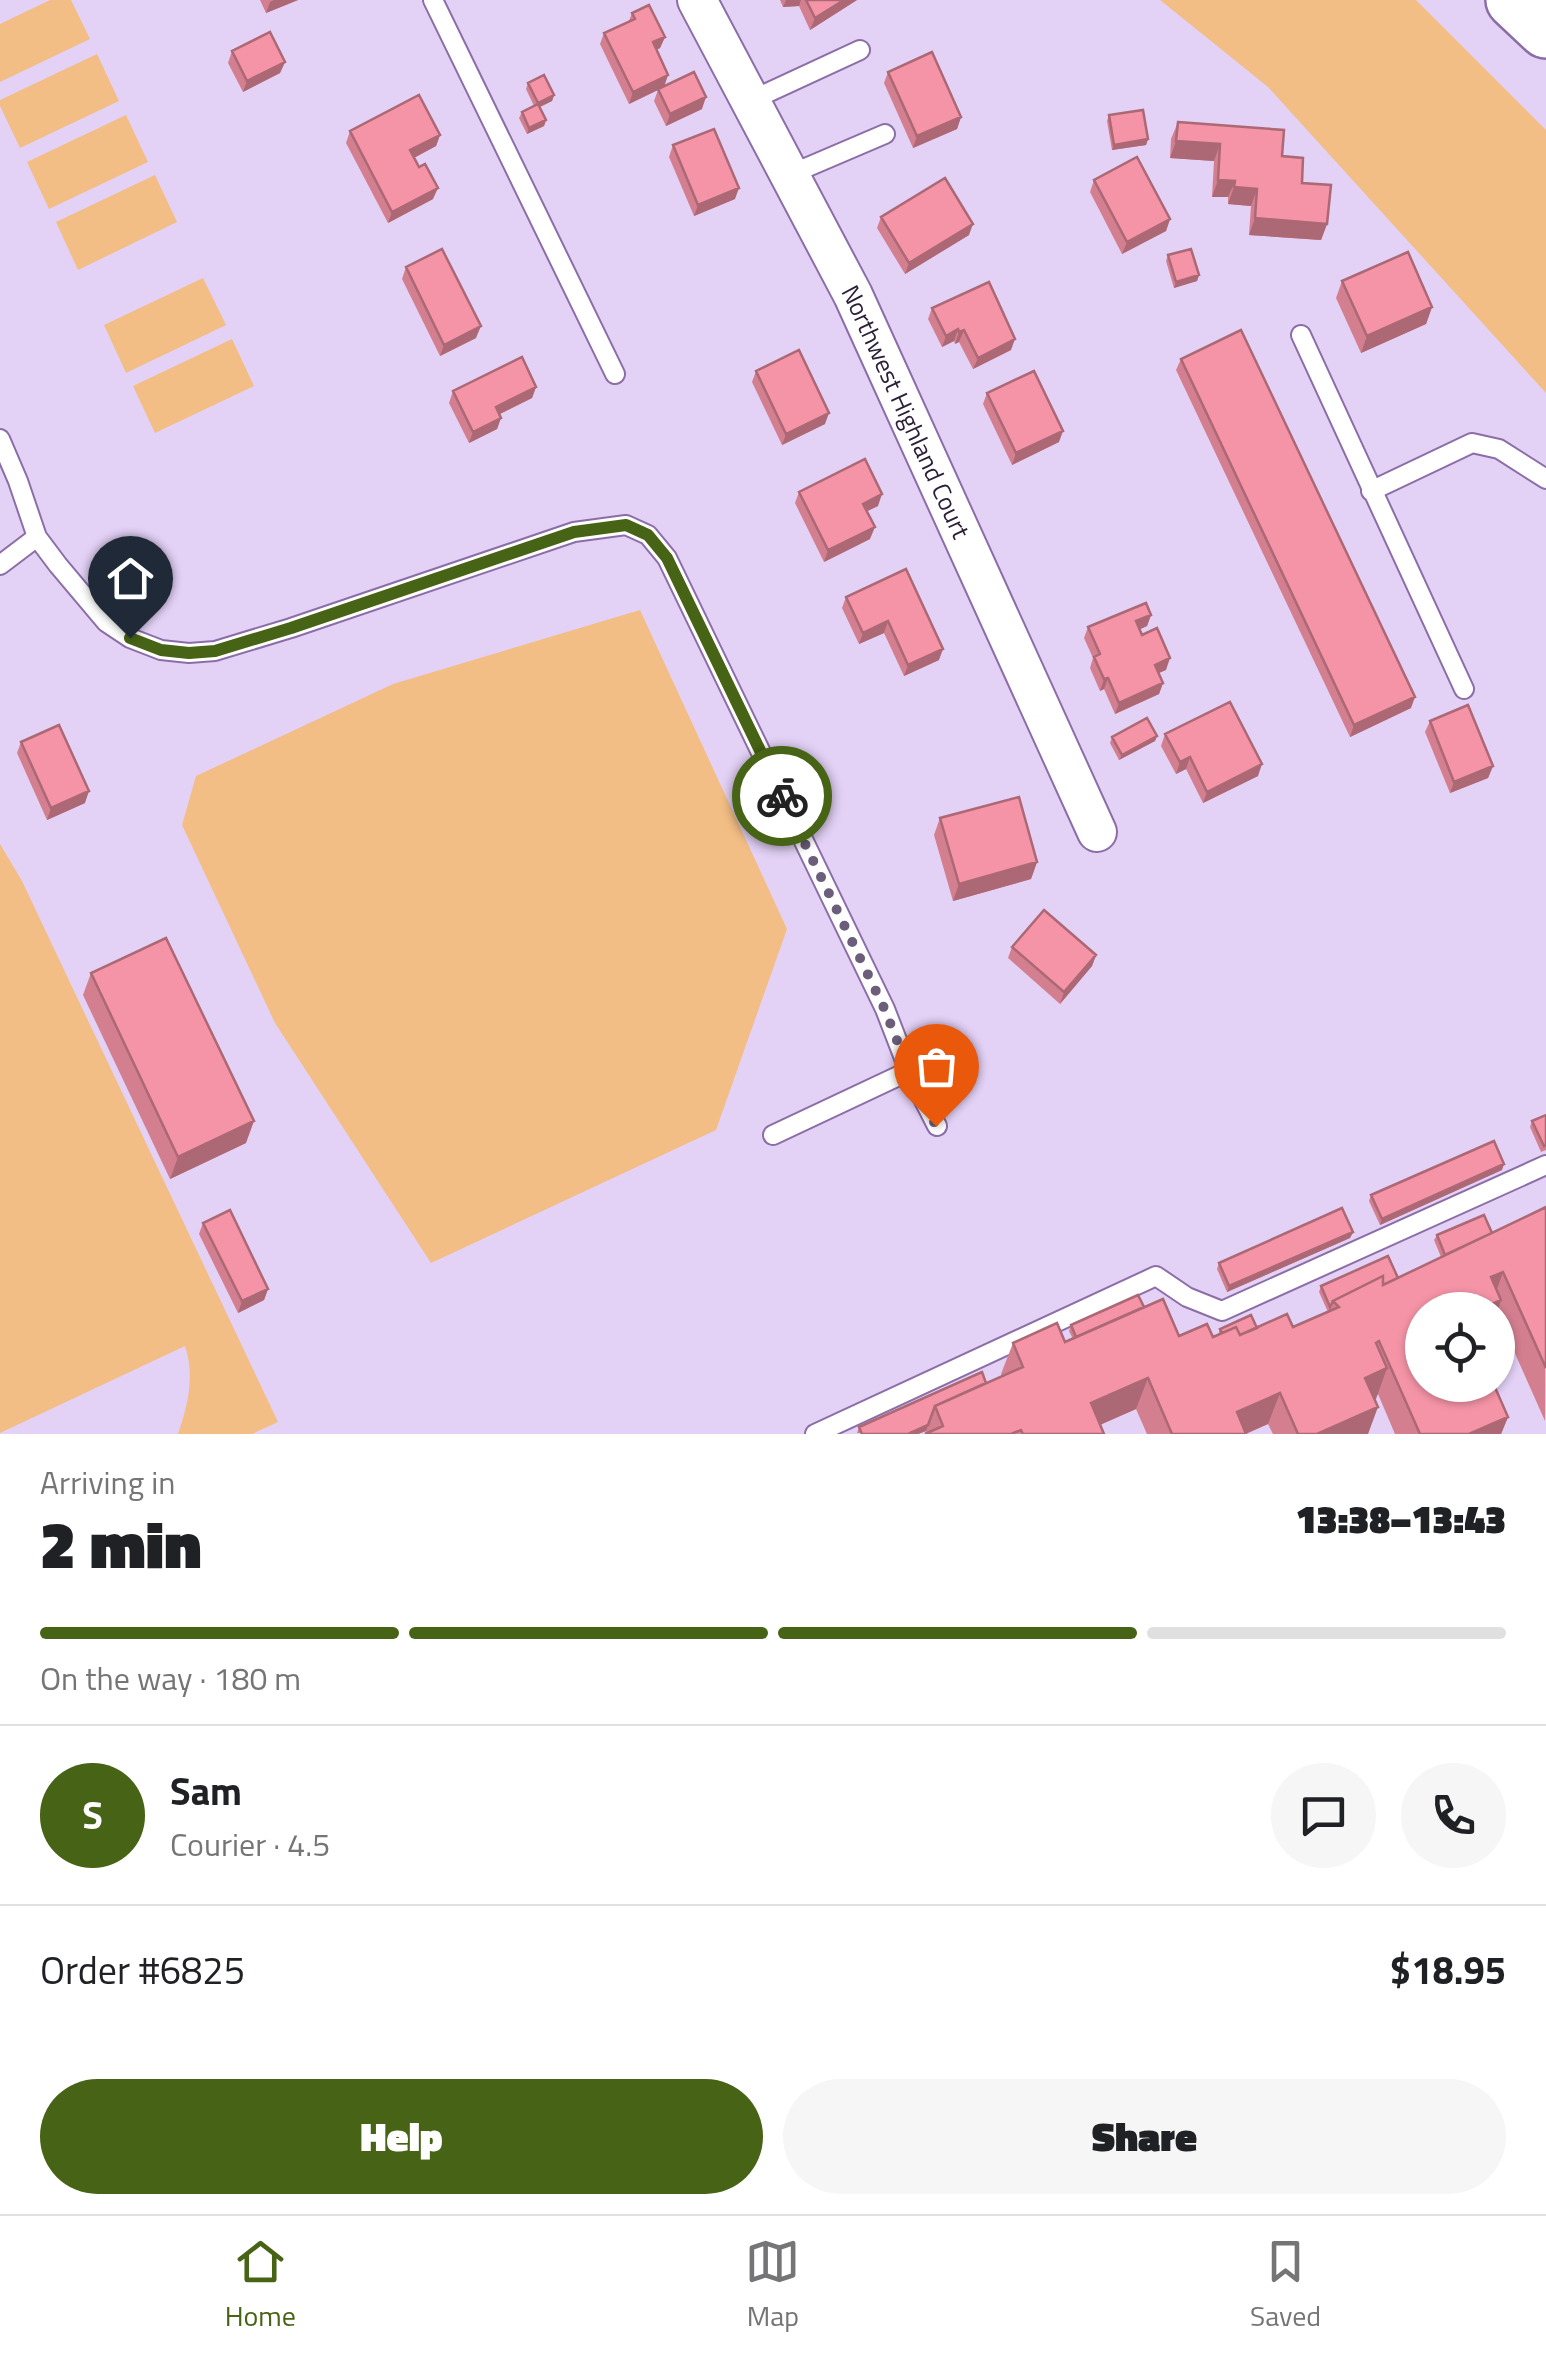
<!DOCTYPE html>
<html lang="en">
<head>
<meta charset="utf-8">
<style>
	body { margin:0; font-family:"Titillium Web",sans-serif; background:#f6f6f6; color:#202124; height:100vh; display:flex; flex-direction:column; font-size:38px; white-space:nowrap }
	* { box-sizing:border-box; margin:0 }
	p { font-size:32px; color:#757577 }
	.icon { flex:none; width:55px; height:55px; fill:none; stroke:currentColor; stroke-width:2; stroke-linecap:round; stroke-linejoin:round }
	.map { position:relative; height:1434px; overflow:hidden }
	.side { display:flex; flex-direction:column; background:#fff; flex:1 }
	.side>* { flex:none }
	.fabs { position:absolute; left:1405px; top:1292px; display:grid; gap:20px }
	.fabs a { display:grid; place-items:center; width:110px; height:110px; border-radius:50%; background:#fff; box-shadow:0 2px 8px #0004; font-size:50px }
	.pin { position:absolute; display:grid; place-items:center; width:85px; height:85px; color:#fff; margin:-102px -42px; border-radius:50% 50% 50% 0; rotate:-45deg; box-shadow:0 0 10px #0007 }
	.pin .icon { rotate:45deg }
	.courier { position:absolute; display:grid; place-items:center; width:100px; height:100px; margin:-50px; border:8px solid #476315; border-radius:50%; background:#fff; color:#222; box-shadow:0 2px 12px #0007 }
	.head em { font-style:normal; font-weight:800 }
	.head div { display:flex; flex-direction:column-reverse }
	.head { display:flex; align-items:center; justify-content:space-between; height:170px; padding:0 40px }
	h1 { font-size:65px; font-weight:800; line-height:75px }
	.bar { display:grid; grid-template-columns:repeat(4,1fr); gap:15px 10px; align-content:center; height:120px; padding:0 40px }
	.bar i { height:12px; border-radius:8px; background:#e0e0e0 }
	.bar .active { background:#476315 }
	.bar p { grid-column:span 4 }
	.line { display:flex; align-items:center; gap:25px; padding:0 40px; border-top:2px solid #e0e0e0 }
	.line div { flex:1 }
	.round { display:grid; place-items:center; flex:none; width:105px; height:105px; border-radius:52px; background:#f6f6f6 }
	.button { display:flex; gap:20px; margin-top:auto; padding:20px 40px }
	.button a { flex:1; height:115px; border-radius:60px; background:#476315; color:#fff; font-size:40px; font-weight:800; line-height:115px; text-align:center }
	.button a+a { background:#f6f6f6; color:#202124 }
	.dock { display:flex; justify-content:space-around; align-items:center; height:140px; border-top:2px solid #e0e0e0; background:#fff; font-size:28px; color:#757577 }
	.dock a { display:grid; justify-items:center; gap:5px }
	.dock .active { color:#476315 }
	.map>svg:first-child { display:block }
	.green { fill:#f3be85 }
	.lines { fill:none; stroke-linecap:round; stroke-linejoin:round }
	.lane-casing { stroke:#8c6ea7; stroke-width:22 }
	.street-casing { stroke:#8c6ea7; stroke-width:42 }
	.highway-casing { stroke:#8c6ea7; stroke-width:60 }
	.lane { stroke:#fff; stroke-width:18 }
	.street { stroke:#fff; stroke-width:38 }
	.highway { stroke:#fff; stroke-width:55 }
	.wall { fill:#d37f90 }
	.shaded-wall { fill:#ac6875 }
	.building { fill:#f594a7; stroke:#ac6875; stroke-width:2.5 }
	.done { stroke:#6c5e7a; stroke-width:10; stroke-dasharray:0 18 }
	.route { stroke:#476315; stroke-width:12 }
	.labels { text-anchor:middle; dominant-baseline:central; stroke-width:10; stroke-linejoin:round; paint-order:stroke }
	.street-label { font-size:25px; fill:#2c2038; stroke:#ede1fa }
</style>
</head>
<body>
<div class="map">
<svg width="1546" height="1434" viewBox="0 0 1546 1434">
	<rect width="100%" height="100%" fill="#e3d1f6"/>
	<!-- green -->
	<path class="green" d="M50 0H71L90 39 0 82V24Z
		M1160 0H1416L1546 130V393L1268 87Z
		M97 54 119 101 20 148 0 106V100Z
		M126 115 148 162 49 209 27 162Z
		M155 175 177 222 78 270 56 222Z
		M203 278 226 325 126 373 104 325Z
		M232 339 254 386 155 433 133 386Z
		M640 610 787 929 716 1130 431 1263 275 1023 182 825 196 776 393 684Z
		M0 844 22 881 278 1422 252 1434H178C188 1405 195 1376 185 1346L0 1433Z"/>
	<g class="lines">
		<!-- lane casing -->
		<g class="lane-casing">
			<path id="lane" d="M433 0 615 374
				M750 101 860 50
				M789 175 885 134
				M1301 335 1464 689
				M0 439 18 481 37 537 58 565 106 622 130 638 161 650 189 653 215 651 291 628 574 532 626 525 648 535 667 558 885 1009 909 1071 937 1126
				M1371 491 1472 443 1499 449 1546 479
				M0 565 37 537
				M773 1135 909 1071
				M815 1434 1156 1276 1187 1297 1222 1311 1546 1165"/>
		</g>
		<!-- street casing -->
		<g class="street-casing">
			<g id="street">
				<path id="s1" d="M697 0 853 295 1097 832"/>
			</g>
		</g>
		<!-- highway casing -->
		<g class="highway-casing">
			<path id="highway" d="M1514 0 1546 30"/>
		</g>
		<!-- lane -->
		<use href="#lane" class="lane"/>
		<!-- street -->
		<use href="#street" class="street"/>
		<!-- highway -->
		<use href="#highway" class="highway"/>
	</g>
	<!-- wall -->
	<path class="wall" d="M260 0H298L266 13Z
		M780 0H857L810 30 799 6 783 7Z
		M632 13 665 37 660 48 656 50 668 75 664 86 702 109 666 126 654 101 658 90 629 104 600 44 604 33 629 21Z
		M232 51 285 62 280 73 243 92 228 63Z
		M888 72 961 117 957 129 913 148 884 83Z
		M528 83 554 95 552 101 539 107 546 120 544 126 527 134 519 118 522 112 534 106 526 89Z
		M1109 115 1148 139 1146 145 1112 150 1107 121Z
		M1178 122 1282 156 1327 224 1321 240 1249 235 1251 206 1228 204V197H1212L1214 161 1170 158 1171 139Z
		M350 131 440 135 436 146 414 158 433 199 388 223 346 143Z
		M673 145 735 199 694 216 669 157Z
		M1094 180 1170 219 1166 231 1122 254 1090 192Z
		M881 217 969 235 905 274 877 228Z
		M1168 255 1199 275 1197 281 1174 288 1166 261Z
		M406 267 476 338 440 356 402 279Z
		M1342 281 1432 307 1426 324 1361 353 1336 298Z
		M932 308 1011 350 973 369 959 342 955 344 954 341 942 347 928 319Z
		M1181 359 1411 708 1350 737 1176 370Z
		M756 371 825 424 782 445 752 382Z
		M536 387 532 398 499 414 501 418 497 429 469 443 449 403 453 391Z
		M987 393 1059 442 1012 465 983 404Z
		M799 492 878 506 867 511 870 539 824 562 795 503Z
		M906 569 939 660 904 676 884 633 859 644 842 608 846 597Z
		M1151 615 1147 626 1140 629 1166 670 1159 673 1163 683 1159 694 1115 714 1104 689 1100 691 1090 668 1093 658 1084 638 1088 627Z
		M1430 721 1493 766 1488 778 1450 793 1425 732Z
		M1165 734 1258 776 1203 803 1186 769 1176 774 1161 746Z
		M1157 736 1155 741 1119 760 1110 743 1112 737Z
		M21 742 85 803 47 820 17 753Z
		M940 818 1037 862 1031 879 953 901 934 835Z
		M1012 947 1096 955 1092 966 1060 1004 1008 958Z
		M91 973 246 1143 170 1179 83 995Z
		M1546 1115V1150L1541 1152 1530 1127 1532 1121Z
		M1502 1170 1380 1225 1369 1201 1371 1195Z
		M1546 1207 1545 1421 1498 1315V1310H1422L1508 1417 1501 1434H1395L1378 1394 1374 1399 1368 1434H1273L1268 1424 1246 1434H1147L1136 1409 1100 1425 1104 1434H925L926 1431 918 1434 857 1433 859 1427 986 1383 1002 1376 1001 1374 1013 1343 1065 1342 1073 1339 1069 1331 1071 1325 1144 1307 1179 1336 1213 1337 1218 1335 1220 1329 1293 1327 1328 1312 1319 1292 1321 1286 1398 1278 1441 1257 1434 1240 1437 1235 1492 1233Z
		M203 1223 268 1289 264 1300 238 1313 199 1234Z
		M1353 1232 1350 1238 1227 1292 1217 1269 1219 1263Z"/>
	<!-- shaded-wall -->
	<path class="shaded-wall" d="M274 0H298L266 13 270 2Z
		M786 0H801L799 6 783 7Z
		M844 0H857L810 30 815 18Z
		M665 37 660 48 648 54 653 42Z
		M285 62 280 73 243 92 247 81Z
		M668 75 664 87 629 104 633 92Z
		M554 95 552 101 536 109 538 103Z
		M706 97 702 109 666 126 670 114Z
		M961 117 957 129 913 148 917 136Z
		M546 120 544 126 527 134 529 128Z
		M440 135 436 146 406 162 410 150Z
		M1148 139 1146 145 1112 150 1114 145Z
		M1176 141 1220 144 1214 161 1170 158Z
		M1218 180 1235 181 1228 197H1212Z
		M1234 187 1257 189 1251 206 1228 204Z
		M438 188 433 199 388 223 392 212Z
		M739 188 735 199 694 216 698 205Z
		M1255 218 1327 224 1321 240 1249 235Z
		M1170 219 1166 231 1122 254 1127 242Z
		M973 224 969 235 905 274 909 263Z
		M1199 275 1197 281 1174 288 1176 282Z
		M1432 307 1426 324 1361 353 1367 336Z
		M481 326 476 338 440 356 444 345Z
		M958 329 954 341 942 347 946 336Z
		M964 330 959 342 955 344 959 332Z
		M1015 339 1011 350 973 369 978 358Z
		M536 387 532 398 492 418 496 407Z
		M829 413 825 424 782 445 786 434Z
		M501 418 497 429 469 443 473 432Z
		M1063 431 1059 442 1012 465 1016 453Z
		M882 494 878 506 859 515 863 504Z
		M875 527 870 539 824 562 828 550Z
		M1151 615 1147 626 1132 633 1136 621Z
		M888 621 884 633 859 644 863 633Z
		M943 649 939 660 904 676 908 665Z
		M1170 658 1166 670 1151 676 1155 665Z
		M1108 678 1104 689 1100 691 1104 679Z
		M1163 683 1159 694 1115 714 1119 703Z
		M1415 697 1411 708 1350 737 1354 725Z
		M1157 736 1155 741 1119 760 1122 755Z
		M1190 757 1186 769 1176 774 1180 762Z
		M1262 764 1258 776 1203 803 1207 792Z
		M1493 766 1488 778 1450 793 1454 782Z
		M89 791 85 803 47 820 51 808Z
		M1037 862 1031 879 953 901 959 884Z
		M1096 955 1092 966 1060 1004 1064 992Z
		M254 1121 246 1143 170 1179 178 1157Z
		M1504 1164 1502 1170 1380 1225 1382 1219Z
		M1353 1232 1350 1238 1227 1292 1229 1286Z
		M1503 1272 1492 1303 1491 1277Z
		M268 1289 264 1300 238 1313 242 1301Z
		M1501 1300 1498 1310H1479Z
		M1387 1368 1376 1399 1354 1409 1365 1378Z
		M1148 1378 1136 1409 1079 1434 1091 1403Z
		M1280 1393 1268 1424 1245 1434 1237 1412Z
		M1378 1407 1368 1434H1317Z
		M1508 1417 1501 1434H1469Z
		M928 1425 926 1431 918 1434H908Z"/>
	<!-- building -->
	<path class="building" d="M806 0H844L815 18Z
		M649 5 665 37 653 42 668 75 633 92 604 33 635 19 632 13Z
		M270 32 285 62 247 81 232 51Z
		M932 52 961 117 917 136 888 72Z
		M694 72 706 97 670 114 658 89Z
		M544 75 554 95 538 103 528 83Z
		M419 95 440 135 410 150 419 167 425 164 438 188 392 212 350 131Z
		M538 104 546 120 529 128 522 112Z
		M1143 110 1148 139 1114 145 1109 115Z
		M1178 122 1284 130 1282 156 1303 158 1302 183 1331 185 1327 224 1255 218 1257 189 1234 187 1235 181 1218 180 1220 144 1176 141Z
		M714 129 739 188 698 205 673 145Z
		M1137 157 1170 219 1127 242 1094 180Z
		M945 178 973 224 909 263 881 217Z
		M442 249 481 326 444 345 406 267Z
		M1191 249 1199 275 1176 282 1168 255Z
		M1408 252 1432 307 1367 336 1342 281Z
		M989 282 1015 339 978 358 964 330 959 332 958 329 946 336 932 308Z
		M1241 330 1415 697 1354 725 1181 359Z
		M799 350 829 413 786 434 756 371Z
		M522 357 536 387 496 407 501 418 473 432 453 391Z
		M1034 371 1063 431 1016 453 987 393Z
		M865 459 882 494 863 504 875 527 828 550 799 492Z
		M906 569 943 649 908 665 888 621 863 633 846 597Z
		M1146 603 1151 615 1136 621 1142 635 1157 628 1170 658 1155 665 1163 683 1119 703 1108 678 1104 679 1094 657 1100 654 1088 627Z
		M1230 702 1262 764 1207 792 1190 757 1180 762 1165 734Z
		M1468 705 1493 766 1454 782 1430 721Z
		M1147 718 1157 736 1122 755 1112 737Z
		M59 725 89 791 51 808 21 742Z
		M1019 797 1037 862 959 884 940 818Z
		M1044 910 1096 955 1064 992 1012 947Z
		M166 938 254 1121 178 1157 91 973Z
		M1546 1115V1145L1544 1146 1532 1121Z
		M1494 1141 1504 1164 1382 1219 1371 1195Z
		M1546 1207V1368L1503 1272 1491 1277 1501 1300 1479 1310H1422V1385H1494L1508 1417 1469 1434H1420L1379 1341 1376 1343 1387 1368 1365 1378 1378 1407 1317 1434H1298L1280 1393 1237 1412 1246 1434H1172L1148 1378 1091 1403 1104 1434H1023L1021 1430 1011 1434H925L943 1426 935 1406 1023 1367 1013 1343 1057 1323 1065 1342 1163 1299 1179 1336 1207 1324 1213 1337 1236 1327 1240 1335 1287 1314 1293 1327 1339 1307 1333 1301 1383 1276V1285Z
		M1342 1208 1353 1232 1229 1286 1219 1263Z
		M230 1210 268 1289 242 1301 203 1223Z
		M1484 1215 1492 1233 1445 1255 1437 1235Z
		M1388 1256 1398 1278 1383 1285V1276L1333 1301 1330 1307 1321 1286Z
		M1138 1295 1144 1307 1076 1337 1071 1325Z
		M1251 1315 1257 1328 1240 1335 1236 1327 1222 1333 1220 1329Z
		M982 1372 986 1383 935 1406 928 1425 908 1434H862L859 1427Z"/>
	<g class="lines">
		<!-- done -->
		<path class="done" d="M782 796 885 1010 909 1071 936 1126"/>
		<!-- route -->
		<path class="route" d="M130 638 161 650 189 653 215 651 291 628 574 532 626 525 648 535 667 558 782 796"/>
	</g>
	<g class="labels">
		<!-- street labels -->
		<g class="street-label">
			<text stroke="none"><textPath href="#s1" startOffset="462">Northwest Highland Court</textPath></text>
		</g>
	</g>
</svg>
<div class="fabs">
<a><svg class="icon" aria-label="locate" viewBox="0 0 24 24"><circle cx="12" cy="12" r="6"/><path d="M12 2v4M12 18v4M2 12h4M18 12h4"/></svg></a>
</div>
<div class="pin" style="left:936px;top:1126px;background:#ea580c"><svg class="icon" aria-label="bag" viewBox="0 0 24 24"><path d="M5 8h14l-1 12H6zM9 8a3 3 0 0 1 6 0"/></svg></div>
<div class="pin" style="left:130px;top:638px;background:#1f2937"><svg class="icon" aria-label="home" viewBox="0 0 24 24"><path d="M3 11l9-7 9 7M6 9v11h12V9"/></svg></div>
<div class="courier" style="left:782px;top:796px"><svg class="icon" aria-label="bike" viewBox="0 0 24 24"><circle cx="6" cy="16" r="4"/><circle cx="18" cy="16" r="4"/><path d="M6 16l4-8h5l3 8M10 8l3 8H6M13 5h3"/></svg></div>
</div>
<section class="side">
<div class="head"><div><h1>2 min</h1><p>Arriving in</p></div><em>13:38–13:43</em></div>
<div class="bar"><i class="active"></i><i class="active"></i><i class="active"></i><i></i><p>On the way · 180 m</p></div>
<div class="line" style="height:180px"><b class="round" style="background:#476315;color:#fff">S</b><div><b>Sam</b><p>Courier · 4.5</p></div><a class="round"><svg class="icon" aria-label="chat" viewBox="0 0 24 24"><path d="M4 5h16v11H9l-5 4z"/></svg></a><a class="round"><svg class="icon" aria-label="phone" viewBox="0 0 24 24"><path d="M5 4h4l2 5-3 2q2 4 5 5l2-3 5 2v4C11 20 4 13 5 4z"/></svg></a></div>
<div class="line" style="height:130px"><div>Order #6825</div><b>$18.95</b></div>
<div class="button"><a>Help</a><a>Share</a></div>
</section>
<nav class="dock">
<a class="active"><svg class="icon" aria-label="home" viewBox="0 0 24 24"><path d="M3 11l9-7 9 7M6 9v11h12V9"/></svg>Home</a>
<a><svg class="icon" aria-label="map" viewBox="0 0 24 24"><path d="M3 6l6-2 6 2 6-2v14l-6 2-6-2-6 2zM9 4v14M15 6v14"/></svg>Map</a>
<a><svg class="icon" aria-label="saved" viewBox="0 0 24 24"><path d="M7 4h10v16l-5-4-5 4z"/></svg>Saved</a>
</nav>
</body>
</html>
